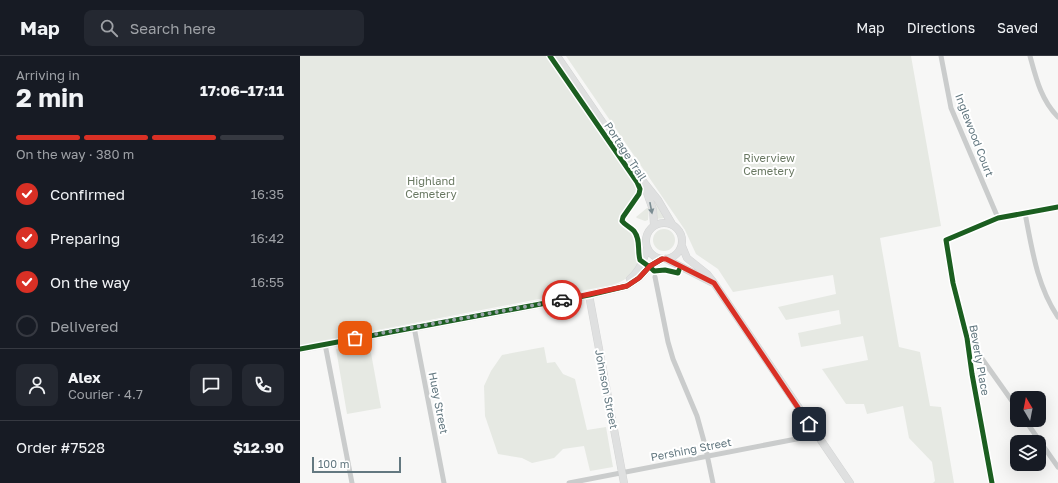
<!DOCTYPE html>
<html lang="en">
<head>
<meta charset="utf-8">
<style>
	body { margin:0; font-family:"Golos Text",sans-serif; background:#242831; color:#f1f3f6; height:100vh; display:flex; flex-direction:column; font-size:15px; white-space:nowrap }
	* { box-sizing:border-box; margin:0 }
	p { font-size:13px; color:#9ea1a6 }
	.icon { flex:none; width:22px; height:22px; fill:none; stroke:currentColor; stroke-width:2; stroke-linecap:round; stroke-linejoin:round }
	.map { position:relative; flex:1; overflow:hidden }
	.details { display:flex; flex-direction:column; background:#171b24; width:300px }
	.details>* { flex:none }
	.needle { width:26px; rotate:350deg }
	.tools { position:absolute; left:710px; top:335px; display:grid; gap:8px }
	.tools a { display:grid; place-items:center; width:36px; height:36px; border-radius:8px; background:#171b24; box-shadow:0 4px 16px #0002; font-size:20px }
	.scale { position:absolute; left:12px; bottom:10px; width:89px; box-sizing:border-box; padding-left:4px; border:2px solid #637880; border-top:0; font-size:11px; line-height:14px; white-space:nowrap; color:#637880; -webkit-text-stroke:3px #fff; paint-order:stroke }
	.pin { position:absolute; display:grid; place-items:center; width:34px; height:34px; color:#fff; margin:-17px; border-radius:8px; box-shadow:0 2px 6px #0006 }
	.courier { position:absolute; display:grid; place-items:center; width:40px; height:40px; margin:-20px; border:3px solid #d93025; border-radius:50%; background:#fff; color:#222; box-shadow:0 1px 5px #0007 }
	.head em { font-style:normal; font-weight:700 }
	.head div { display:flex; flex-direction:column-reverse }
	.head { display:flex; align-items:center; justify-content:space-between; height:68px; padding:0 16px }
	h1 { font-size:26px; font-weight:700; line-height:30px }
	.bar { display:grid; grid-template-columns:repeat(4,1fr); gap:6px 4px; align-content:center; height:48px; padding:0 16px }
	.bar i { height:5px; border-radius:3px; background:#363941 }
	.bar .selected { background:#d93025 }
	.bar p { grid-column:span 4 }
	.line { display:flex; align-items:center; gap:10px; padding:0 16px; border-top:1px solid #363941 }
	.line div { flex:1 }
	.round { display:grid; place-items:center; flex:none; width:42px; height:42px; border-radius:8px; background:#242831 }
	ol { padding:0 16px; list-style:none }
	li { display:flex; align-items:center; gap:12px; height:44px }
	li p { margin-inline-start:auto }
	li .icon { padding:4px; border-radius:50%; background:#d93025; color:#fff; stroke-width:4 }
	li:last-child { color:#9ea1a6 }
	li i { width:22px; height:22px; border:2px solid #363941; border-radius:50% }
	header { display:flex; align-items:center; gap:24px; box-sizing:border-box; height:56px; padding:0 20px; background:#171b24; border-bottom:1px solid #363941 }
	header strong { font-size:19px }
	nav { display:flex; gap:22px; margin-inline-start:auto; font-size:14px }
	.search { width:280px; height:36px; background:#242831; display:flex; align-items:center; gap:10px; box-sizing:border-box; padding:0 14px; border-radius:8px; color:#9ea1a6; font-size:15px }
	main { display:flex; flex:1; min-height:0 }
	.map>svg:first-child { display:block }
	.green { fill:#e6e9e3 }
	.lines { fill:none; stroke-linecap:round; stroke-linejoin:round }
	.secondary-casing { stroke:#d3d4d4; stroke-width:8 }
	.street { stroke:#cacccc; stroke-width:5 }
	.secondary { stroke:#dfe0e0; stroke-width:7 }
	.cycleway-casing { stroke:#fff; stroke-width:8 }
	.cycleway { stroke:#1b5e20; stroke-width:5 }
	.oneway { fill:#7c8d93 }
	.done { stroke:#97a4a9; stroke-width:4; stroke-dasharray:0 7.2 }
	.route { stroke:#d93025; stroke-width:5 }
	.labels { text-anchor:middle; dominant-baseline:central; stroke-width:4; stroke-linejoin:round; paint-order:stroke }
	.street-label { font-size:11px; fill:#637880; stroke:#fff }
	.park-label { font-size:11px; fill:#697862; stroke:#fff }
</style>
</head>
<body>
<header>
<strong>Map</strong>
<div class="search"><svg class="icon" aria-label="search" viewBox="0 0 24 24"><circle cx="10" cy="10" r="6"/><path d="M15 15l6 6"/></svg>Search here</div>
<nav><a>Map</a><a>Directions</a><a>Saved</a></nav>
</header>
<main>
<section class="details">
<div class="head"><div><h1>2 min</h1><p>Arriving in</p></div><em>17:06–17:11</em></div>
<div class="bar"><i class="selected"></i><i class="selected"></i><i class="selected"></i><i></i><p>On the way · 380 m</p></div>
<ol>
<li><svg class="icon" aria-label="check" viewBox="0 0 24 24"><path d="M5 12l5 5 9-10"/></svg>Confirmed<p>16:35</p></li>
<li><svg class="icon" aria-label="check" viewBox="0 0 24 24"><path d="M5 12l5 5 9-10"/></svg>Preparing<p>16:42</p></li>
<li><svg class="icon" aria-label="check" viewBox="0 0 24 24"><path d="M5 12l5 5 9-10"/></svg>On the way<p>16:55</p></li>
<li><i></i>Delivered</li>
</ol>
<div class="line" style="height:72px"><a class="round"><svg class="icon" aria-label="person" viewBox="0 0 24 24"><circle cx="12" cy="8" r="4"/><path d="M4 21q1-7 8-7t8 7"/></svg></a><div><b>Alex</b><p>Courier · 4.7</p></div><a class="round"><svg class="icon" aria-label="chat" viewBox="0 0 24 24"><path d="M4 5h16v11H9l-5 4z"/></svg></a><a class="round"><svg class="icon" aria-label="phone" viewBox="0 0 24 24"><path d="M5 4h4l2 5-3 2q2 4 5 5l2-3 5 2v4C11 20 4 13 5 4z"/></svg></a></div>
<div class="line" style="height:52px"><div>Order #7528</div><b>$12.90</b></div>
</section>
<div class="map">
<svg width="758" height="427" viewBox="0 0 758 427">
	<rect width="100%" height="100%" fill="#f7f7f6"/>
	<!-- green -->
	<path class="green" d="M0 0H248L336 128 338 132 337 137 321 161 320 165C324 172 332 173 335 181 338 189 335 200 340 207 331 220 327 224 312 229L0 289Z
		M266 0H611L641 170 580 182 599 291 620 296 630 350 641 351 654 427H633L635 425 632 406 609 382 603 350 567 358 564 348H546L522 313 568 304 563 280 501 291 498 277 541 268 539 254 486 264 478 251 536 238 533 219 433 236 418 213 396 198 385 174Z
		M354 145H355L365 162 356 163Z
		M347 152H349L348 164 345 165 337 162 336 161Z
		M353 184a11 11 0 1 1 22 0a11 11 0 1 1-22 0Z
		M69 286 81 352 47 358 36 293Z
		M244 291 247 307 255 306 263 318 275 323 287 374 306 371 313 411 290 415 284 390 263 393 254 402 232 407 222 402 198 398 185 360 184 330 191 315 202 299Z"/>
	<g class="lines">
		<!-- secondary casing -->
		<g class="secondary-casing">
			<path id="secondary" d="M257 0 342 124 358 144 372 168
				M345 131 353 154 354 169
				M346 185a18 18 0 1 1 36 0a18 18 0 1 1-36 0Z
				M382 190 387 202 407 218 414 227 550 427
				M366 203 411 226
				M330 223C340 215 344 204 347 192
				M289 239 324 427
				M0 293 289 239 327 230 339 222 350 210 362 203"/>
		</g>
		<!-- street -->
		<path class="street" d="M641 0 651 52 698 162
			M730 0C736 22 741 44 758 61
			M725 157C732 193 737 230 758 261
			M355 221 368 286 373 303 397 360 405 389 413 427
			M114 271 144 427
			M668 283 717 352
			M25 288 52 427
			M725 364 758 411
			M269 427 517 379
			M692 427 672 318 667 282 653 227 646 184 698 162 758 151"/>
		<!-- secondary -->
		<use href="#secondary" class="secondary"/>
		<!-- cycleway casing -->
		<g class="cycleway-casing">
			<path id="cycleway" d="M250 0 337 126 340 133 339 138 323 161 322 165C325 169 330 171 334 175 341 184 337 194 340 204L351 212 354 215 365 214 378 217 379 214
				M0 293 289 239 327 230 339 222 350 210 362 203
				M692 427 672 318 667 282 653 227 646 184 698 162 758 151"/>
		</g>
		<!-- cycleway -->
		<use href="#cycleway" class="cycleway"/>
	</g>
	<!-- one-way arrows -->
	<defs><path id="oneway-solid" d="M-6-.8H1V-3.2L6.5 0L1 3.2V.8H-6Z"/></defs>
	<use class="oneway" href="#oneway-solid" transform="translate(351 152) rotate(79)"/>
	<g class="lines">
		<!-- done -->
		<path class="done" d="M55 282 262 244"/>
		<!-- route -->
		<path class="route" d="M262 244 327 230 339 222 350 210 362 203H366L414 227 509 368"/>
	</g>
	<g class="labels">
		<!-- street labels -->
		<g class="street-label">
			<text transform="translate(675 79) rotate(69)">Inglewood Court</text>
			<text transform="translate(326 95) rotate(57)">Portage Trail</text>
			<text transform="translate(680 304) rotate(80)">Beverly Place</text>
			<text transform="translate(307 333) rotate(79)">Johnson Street</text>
			<text transform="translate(139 347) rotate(79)">Huey Street</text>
			<text transform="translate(391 393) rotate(-11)">Pershing Street</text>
		</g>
		<!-- park labels -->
		<g class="park-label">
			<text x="469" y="101">Riverview<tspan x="469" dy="13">Cemetery</tspan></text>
			<text x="131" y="124">Highland<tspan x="131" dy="13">Cemetery</tspan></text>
		</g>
	</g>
</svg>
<div class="tools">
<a><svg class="needle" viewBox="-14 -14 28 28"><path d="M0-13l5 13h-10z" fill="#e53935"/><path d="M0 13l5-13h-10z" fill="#9ea1a6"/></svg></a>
<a><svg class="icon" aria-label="layers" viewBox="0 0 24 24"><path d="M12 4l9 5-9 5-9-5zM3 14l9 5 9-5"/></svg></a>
</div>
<div class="scale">100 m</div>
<div class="pin" style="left:55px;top:282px;background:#ea580c"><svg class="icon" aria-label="bag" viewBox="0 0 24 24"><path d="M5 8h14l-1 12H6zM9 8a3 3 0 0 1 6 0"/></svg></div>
<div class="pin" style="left:509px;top:368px;background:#1f2937"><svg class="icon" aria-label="home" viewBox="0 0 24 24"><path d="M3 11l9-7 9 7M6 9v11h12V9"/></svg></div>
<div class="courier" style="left:262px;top:244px"><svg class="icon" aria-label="car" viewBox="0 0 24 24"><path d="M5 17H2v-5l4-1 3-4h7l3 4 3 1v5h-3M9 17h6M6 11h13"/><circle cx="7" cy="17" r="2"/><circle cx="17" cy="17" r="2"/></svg></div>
</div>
</main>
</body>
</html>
